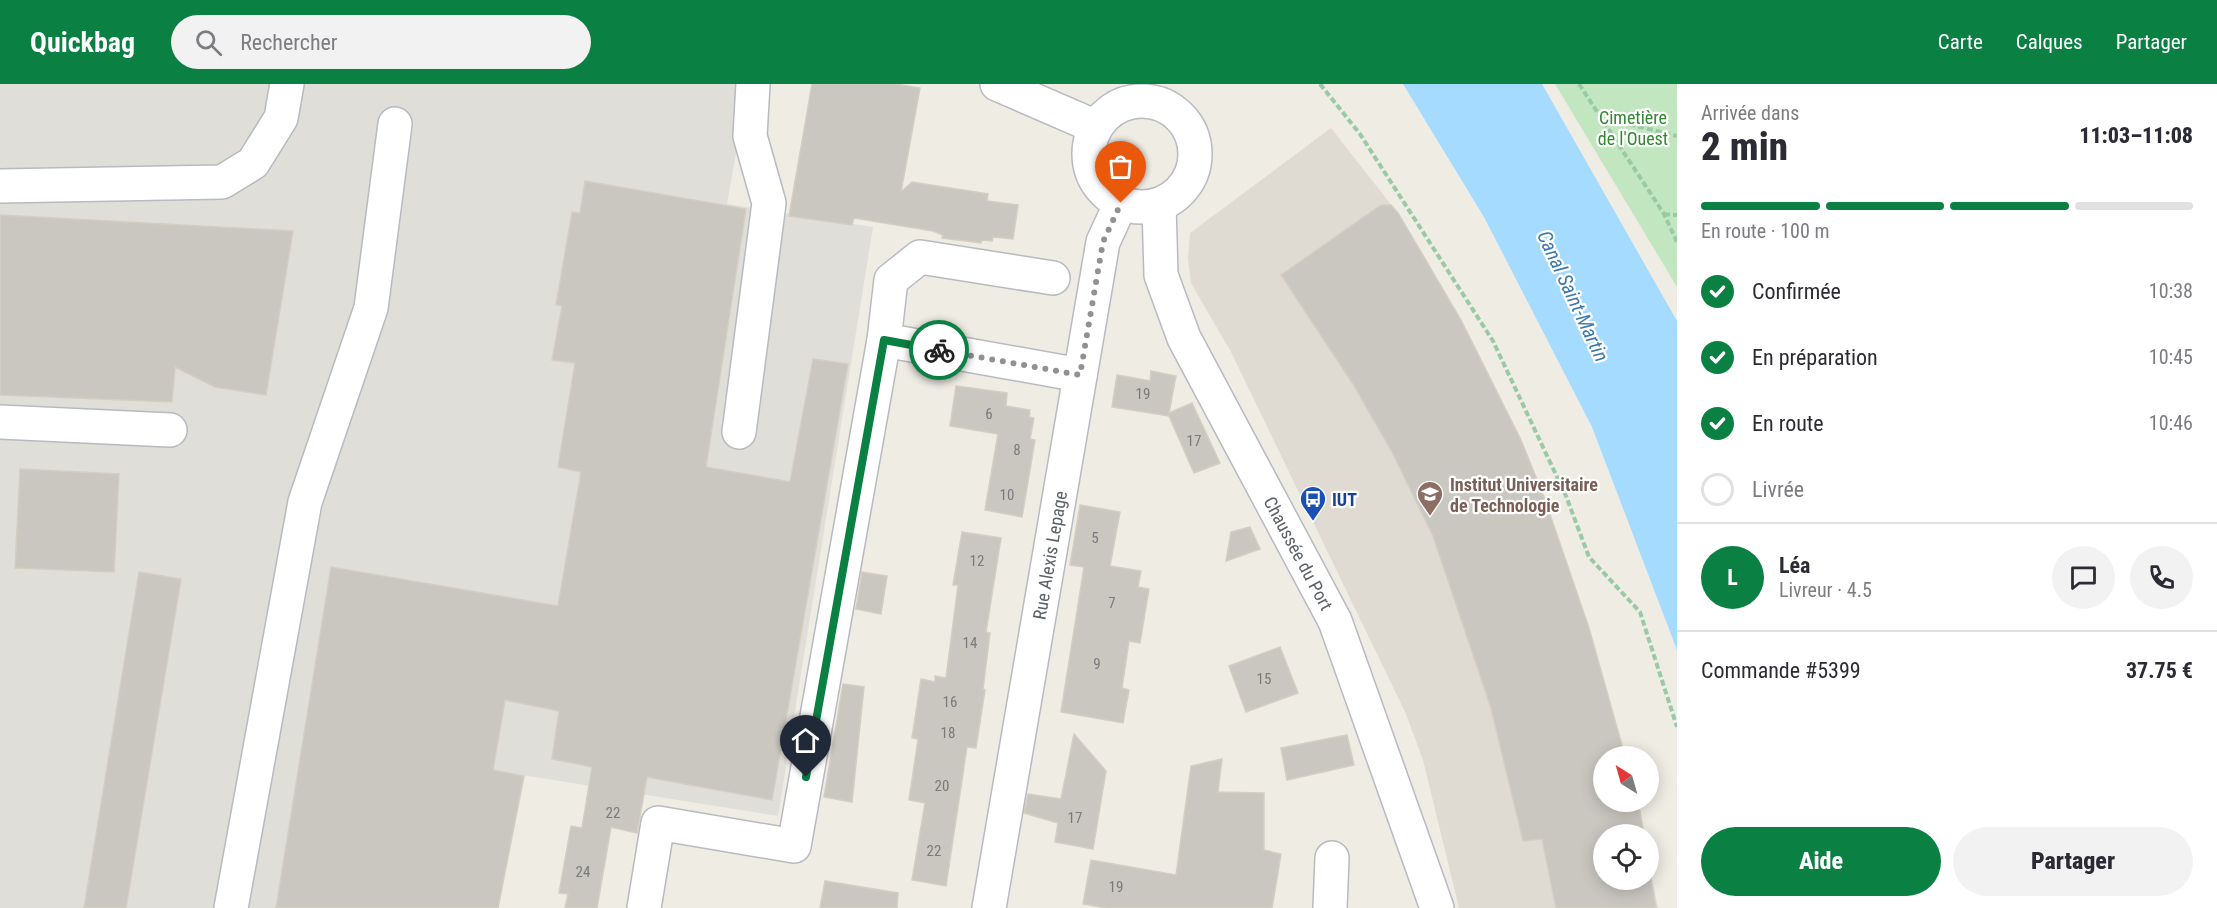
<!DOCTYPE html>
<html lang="fr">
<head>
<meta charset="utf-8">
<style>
	body { margin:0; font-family:"Roboto Condensed",sans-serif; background:#f2f2f3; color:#2b2b33; height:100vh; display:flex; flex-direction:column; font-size:22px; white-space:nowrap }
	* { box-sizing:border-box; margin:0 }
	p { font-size:20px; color:#7c7c81 }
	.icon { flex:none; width:33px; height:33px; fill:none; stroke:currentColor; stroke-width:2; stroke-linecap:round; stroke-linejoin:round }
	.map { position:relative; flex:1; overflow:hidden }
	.drawer { display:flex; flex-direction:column; background:#fff; width:540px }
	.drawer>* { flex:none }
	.needle { width:39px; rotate:323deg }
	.controls { position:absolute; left:1593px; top:662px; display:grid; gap:12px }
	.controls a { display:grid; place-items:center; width:66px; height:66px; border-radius:50%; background:#fff; box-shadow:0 3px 15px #0003; font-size:30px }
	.pin { position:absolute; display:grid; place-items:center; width:51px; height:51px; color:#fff; margin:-62px -26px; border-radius:50% 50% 50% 0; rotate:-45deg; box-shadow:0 0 6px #0007 }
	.pin .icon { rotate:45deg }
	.courier { position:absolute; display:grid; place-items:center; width:60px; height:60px; margin:-30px; border:4px solid #0b8043; border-radius:50%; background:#fff; color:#222; box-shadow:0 2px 8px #0007 }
	.headline em { font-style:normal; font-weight:800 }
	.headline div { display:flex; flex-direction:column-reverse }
	.headline { display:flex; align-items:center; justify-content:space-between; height:102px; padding:0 24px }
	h1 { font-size:39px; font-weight:800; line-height:45px }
	.bar { display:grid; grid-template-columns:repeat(4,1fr); gap:9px 6px; align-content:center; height:72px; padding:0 24px }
	.bar i { height:8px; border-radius:4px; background:#e1e1e2 }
	.bar .current { background:#0b8043 }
	.bar p { grid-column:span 4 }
	.line { display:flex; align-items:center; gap:15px; padding:0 24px; border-top:2px solid #e1e1e2 }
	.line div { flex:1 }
	.round { display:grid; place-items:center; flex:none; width:63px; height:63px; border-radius:32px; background:#f2f2f3 }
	ol { padding:0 24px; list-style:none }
	li { display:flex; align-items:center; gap:18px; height:66px }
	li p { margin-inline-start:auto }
	li .icon { padding:6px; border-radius:50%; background:#0b8043; color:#fff; stroke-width:4 }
	li:last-child { color:#7c7c81 }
	li i { width:33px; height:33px; border:3px solid #e1e1e2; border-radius:50% }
	.action { display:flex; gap:12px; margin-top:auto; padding:12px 24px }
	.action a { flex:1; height:69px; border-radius:36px; background:#0b8043; color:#fff; font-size:24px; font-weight:800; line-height:69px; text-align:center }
	.action a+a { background:#f2f2f3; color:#2b2b33 }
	header { display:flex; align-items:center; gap:36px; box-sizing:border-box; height:84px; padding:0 30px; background:#0b8043; color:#fff }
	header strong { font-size:28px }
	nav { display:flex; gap:33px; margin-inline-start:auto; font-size:21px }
	.search { width:420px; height:54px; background:#f2f2f3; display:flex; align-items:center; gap:15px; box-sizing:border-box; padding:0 21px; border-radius:33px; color:#7c7c81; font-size:22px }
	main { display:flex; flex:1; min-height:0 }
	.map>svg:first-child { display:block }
	.industrial { fill:#e0ded9 }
	.education { fill:#dfdbd2 }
	.green { fill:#c2e7c0 }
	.water { fill:#a5dbff }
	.building { fill:#cac7c1; stroke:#d4cec2; stroke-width:1.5 }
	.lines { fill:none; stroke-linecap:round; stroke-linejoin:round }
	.minor-casing { stroke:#b7babf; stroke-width:36 }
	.path { stroke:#99c9a5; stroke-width:4; stroke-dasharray:6 3; stroke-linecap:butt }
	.minor { stroke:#fff; stroke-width:33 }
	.done { stroke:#8f9291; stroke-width:6; stroke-dasharray:0 10.8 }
	.route { stroke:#0b8043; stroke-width:8 }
	.labels { text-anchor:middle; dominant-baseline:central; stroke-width:4.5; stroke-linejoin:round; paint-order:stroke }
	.number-label { font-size:15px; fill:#787a7c }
	.park-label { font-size:18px; fill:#338633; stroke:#fff }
	.education-label { font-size:18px; font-weight:bold; fill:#785e54; stroke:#fff; text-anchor:start }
	.transit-label { font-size:18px; font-weight:bold; fill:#164399; stroke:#fff; text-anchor:start }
	.street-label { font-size:18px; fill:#5c6165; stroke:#fff }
	.water-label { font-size:20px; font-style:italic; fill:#3c77ac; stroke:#fff }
</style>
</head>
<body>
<header>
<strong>Quickbag</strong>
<div class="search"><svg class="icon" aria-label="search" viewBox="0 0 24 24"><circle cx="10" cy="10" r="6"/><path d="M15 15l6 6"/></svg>Rechercher</div>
<nav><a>Carte</a><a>Calques</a><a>Partager</a></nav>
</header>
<main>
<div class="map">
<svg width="1677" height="824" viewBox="0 0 1677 824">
	<rect width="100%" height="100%" fill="#efece4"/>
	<!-- industrial -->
	<path class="industrial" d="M0 0H748L727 120 873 143 778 732 504 688 481 824H0Z"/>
	<!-- education -->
	<path class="education" d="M1331 44 1400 132 1434 189 1473 259 1521 356 1544 412 1589 544 1625 672H1604V795H1648L1649 779 1658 824H1459L1423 676 1406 630 1231 268 1191 199 1188 175 1190 149Z"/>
	<!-- green -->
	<path class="green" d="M1555 0H1677V203Z"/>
	<!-- water -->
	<path class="water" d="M1403 0H1542L1677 237V566L1592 343 1484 133Z"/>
	<!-- building -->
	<path class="building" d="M812 0H896L920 4 901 108 912 98 988 110 987 117 1018 121 1013 155 993 153 992 157 982 156 981 159 942 154 943 151 933 147 854 134 852 141 789 132Z
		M585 97 746 125 706 383 790 398 813 275 848 280 772 716 647 693 637 749 611 743 597 824H565L568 810 559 809 571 742 582 744 592 683 552 675 559 627 505 616 493 686 524 692 498 824H276L331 483 558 522 581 388 558 383 575 279 552 276 562 222 556 221 572 128 580 129Z
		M1381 121H1391L1398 129 1461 236 1521 356 1544 413 1589 544 1625 672H1604V717H1638L1644 750H1604V795H1648V779L1656 824H1556L1542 755 1523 757 1491 624 1433 452 1393 370 1353 300 1281 191Z
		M0 131 293 147 266 311 215 303 175 283 172 318 0 311Z
		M1151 287 1176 292 1169 329 1192 319 1220 379 1194 389 1169 332 1112 323 1117 291 1150 297Z
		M956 302 1007 309 1006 322 1030 326 1029 333 1034 334 1030 355 1035 356 1022 433 985 426 998 350 950 342Z
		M20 385 119 390 114 488 15 484Z
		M1080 421 1120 428 1110 482 1141 487 1138 503 1149 505 1140 559 1129 557 1122 604 1129 606 1123 639 1061 628 1084 483 1070 481Z
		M1250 443 1260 465 1226 477 1231 448Z
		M962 448 1001 454 986 548 990 549 983 605 985 606 976 664 967 663 946 802 912 796 925 719 909 716 918 655 912 654 921 595 935 598V592L946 594 958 501H953Z
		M139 488 181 495 126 824H84Z
		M862 488 887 492 881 530 856 525Z
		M1280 563 1298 609 1246 628 1229 582Z
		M843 600 864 603 852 718 824 713Z
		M1074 650 1106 687 1093 765 1055 758 1058 739 1024 729 1028 710 1061 715Z
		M1347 651 1354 681 1287 696 1281 664Z
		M1222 675 1218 708 1264 709V766L1281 770 1272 824H1106L1083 820 1091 776 1176 791 1191 682Z
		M825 797 898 809 897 824H820Z"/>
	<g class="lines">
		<!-- minor casing -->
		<g class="minor-casing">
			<g id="minor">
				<path d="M997 0 1096 43"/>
				<circle cx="1142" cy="70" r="53"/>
				<path d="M0 102 222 98 253 79 281 34 287 0"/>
				<path id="s1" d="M1159 121 1161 191 1184 254 1335 537 1437 824"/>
				<path d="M884 256 891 196 920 173 1053 194"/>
				<path d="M0 338 170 346"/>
				<path d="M739 348 769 119 750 52 753 0"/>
				<path d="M231 824 305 418 371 224 395 40"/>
				<path d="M644 824 658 739 794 762 884 256 1080 291"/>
				<path id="s2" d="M989 824 1103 158 1121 119"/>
				<path d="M1330 824 1332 774"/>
			</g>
		</g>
		<!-- path -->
		<path class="path" d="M1320 0 1360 50 1493 257 1566 412 1589 473 1640 528 1677 643
			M1579 0 1664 130 1677 158
			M1612 36 1677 52
			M1664 130 1677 131"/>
		<!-- minor -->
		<use href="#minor" class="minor"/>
	</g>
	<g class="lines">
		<!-- done -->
		<path class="done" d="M939 266 1080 291 1103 158 1121 119"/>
		<!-- route -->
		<path class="route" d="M806 693 884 256 939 266"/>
	</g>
	<!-- icons -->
	<defs>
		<g id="university-pin" transform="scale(1.35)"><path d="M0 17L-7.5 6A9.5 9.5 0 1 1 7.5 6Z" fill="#8d6e63" stroke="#fff"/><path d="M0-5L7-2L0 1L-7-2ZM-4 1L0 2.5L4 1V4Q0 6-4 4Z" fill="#fff"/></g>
		<g id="bus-pin" transform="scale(1.35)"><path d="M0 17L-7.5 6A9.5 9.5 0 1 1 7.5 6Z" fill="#1a4fb4" stroke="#fff"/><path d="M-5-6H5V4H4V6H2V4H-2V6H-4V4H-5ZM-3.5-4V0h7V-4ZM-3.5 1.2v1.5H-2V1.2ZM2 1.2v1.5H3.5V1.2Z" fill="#fff"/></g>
	</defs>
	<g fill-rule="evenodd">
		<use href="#university-pin" x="1430" y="410"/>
		<use href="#bus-pin" x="1313" y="415"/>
	</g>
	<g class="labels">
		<!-- number labels -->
		<g class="number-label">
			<text x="1143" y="310">19</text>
			<text x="989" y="330">6</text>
			<text x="1194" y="357">17</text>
			<text x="1017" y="366">8</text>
			<text x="1007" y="411">10</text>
			<text x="1095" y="454">5</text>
			<text x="977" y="477">12</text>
			<text x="1112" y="519">7</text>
			<text x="970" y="559">14</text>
			<text x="1097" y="580">9</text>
			<text x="1264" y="595">15</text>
			<text x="950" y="618">16</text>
			<text x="948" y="649">18</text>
			<text x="942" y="702">20</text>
			<text x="613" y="729">22</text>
			<text x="1075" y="734">17</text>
			<text x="934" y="767">22</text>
			<text x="583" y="788">24</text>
			<text x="1116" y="803">19</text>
		</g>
		<!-- park labels -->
		<g class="park-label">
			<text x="1633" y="33">Cimetière<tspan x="1633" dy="21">de l'Ouest</tspan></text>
		</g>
		<!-- education labels -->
		<g class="education-label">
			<text x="1450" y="400">Institut Universitaire<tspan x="1450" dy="21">de Technologie</tspan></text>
		</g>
		<!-- transit labels -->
		<g class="transit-label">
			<text x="1332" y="415">IUT</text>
		</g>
		<!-- street labels -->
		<g class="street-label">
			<text stroke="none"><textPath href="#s2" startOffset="358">Rue Alexis Lepage</textPath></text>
			<text stroke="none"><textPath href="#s1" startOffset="381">Chaussée du Port</textPath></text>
		</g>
		<!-- water labels -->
		<g class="water-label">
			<text transform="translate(1573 212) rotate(65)">Canal Saint-Martin</text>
		</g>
	</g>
</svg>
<div class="controls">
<a><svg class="needle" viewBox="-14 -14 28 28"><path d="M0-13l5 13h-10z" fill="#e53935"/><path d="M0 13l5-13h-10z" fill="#7c7c81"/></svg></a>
<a><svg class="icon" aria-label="locate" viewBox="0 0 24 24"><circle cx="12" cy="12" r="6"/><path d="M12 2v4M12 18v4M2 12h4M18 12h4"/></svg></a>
</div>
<div class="pin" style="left:1121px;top:119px;background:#ea580c"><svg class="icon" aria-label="bag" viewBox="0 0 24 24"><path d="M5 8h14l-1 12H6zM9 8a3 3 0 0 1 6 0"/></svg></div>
<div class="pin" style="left:806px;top:693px;background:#1f2937"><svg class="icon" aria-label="home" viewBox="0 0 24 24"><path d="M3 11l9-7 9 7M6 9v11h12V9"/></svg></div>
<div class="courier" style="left:939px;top:266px"><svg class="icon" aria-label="bike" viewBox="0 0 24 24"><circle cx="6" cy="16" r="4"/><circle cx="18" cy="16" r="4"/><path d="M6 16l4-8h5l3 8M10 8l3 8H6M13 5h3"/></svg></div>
</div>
<section class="drawer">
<div class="headline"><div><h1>2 min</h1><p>Arrivée dans</p></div><em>11:03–11:08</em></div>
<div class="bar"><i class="current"></i><i class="current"></i><i class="current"></i><i></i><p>En route · 100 m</p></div>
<ol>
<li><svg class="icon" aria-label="check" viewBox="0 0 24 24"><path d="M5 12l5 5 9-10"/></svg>Confirmée<p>10:38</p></li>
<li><svg class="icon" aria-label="check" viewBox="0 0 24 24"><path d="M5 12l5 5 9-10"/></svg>En préparation<p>10:45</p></li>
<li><svg class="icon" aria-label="check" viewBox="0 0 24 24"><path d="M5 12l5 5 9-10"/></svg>En route<p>10:46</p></li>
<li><i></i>Livrée</li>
</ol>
<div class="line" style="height:108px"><b class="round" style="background:#0b8043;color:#fff">L</b><div><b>Léa</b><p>Livreur · 4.5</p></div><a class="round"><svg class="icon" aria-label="chat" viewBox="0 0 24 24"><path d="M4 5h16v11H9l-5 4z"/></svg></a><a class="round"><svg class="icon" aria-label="phone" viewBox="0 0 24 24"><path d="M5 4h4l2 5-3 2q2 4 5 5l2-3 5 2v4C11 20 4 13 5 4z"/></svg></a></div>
<div class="line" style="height:78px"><div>Commande #5399</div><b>37.75 €</b></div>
<div class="action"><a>Aide</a><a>Partager</a></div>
</section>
</main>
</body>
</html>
